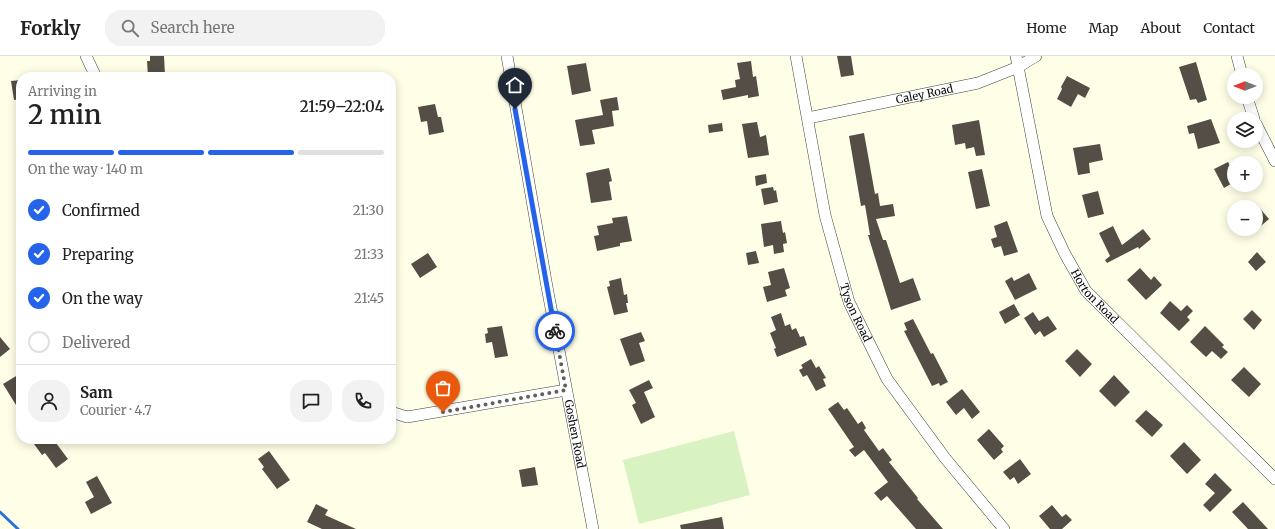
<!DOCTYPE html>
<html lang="en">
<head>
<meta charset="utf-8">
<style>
	body { margin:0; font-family:Merriweather,serif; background:#f2f2f2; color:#222; height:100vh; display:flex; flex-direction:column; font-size:15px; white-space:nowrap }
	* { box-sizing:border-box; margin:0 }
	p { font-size:13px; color:#767676 }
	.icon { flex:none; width:22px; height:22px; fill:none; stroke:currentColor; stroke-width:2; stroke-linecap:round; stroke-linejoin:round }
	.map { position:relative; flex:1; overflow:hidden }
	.drawer { position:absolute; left:16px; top:16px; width:380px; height:372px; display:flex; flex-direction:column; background:#fff; border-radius:16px; box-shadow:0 2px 10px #0003 }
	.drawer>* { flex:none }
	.needle { width:26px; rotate:270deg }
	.tools { position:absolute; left:1227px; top:12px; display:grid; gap:8px }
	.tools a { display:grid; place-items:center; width:36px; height:36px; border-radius:50%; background:#fff; box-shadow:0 2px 10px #0003; font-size:20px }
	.pin { position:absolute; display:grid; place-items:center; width:34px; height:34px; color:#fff; margin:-41px -17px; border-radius:50% 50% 50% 0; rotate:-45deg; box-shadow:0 0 4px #0007 }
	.pin .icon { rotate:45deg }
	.courier { position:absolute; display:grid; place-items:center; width:40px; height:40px; margin:-20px; border:3px solid #2563eb; border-radius:50%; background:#fff; color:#222; box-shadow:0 1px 5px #0007 }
	.overview em { font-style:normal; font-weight:600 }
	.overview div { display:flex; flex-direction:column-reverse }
	.overview { display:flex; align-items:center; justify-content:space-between; height:68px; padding:0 12px }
	h1 { font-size:26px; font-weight:600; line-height:30px }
	.bar { display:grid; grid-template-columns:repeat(4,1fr); gap:6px 4px; align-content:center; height:48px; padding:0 12px }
	.bar i { height:5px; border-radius:3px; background:#e0e0e0 }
	.bar .selected { background:#2563eb }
	.bar p { grid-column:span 4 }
	.line { display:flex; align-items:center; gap:10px; padding:0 12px; border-top:1px solid #e0e0e0 }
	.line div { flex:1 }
	.round { display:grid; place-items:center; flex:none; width:42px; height:42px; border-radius:16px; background:#f2f2f2 }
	ol { padding:0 12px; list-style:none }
	li { display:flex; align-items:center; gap:12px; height:44px }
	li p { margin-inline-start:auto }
	li .icon { padding:4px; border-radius:50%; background:#2563eb; color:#fff; stroke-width:4 }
	li:last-child { color:#767676 }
	li i { width:22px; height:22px; border:2px solid #e0e0e0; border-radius:50% }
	header { display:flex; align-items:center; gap:24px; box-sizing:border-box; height:56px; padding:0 20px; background:#fff; border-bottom:1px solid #e0e0e0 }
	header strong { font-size:19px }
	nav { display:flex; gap:22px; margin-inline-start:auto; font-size:14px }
	.search { width:280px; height:36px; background:#f2f2f2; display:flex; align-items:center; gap:10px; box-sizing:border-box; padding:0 14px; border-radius:16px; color:#767676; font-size:15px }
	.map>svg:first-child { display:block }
	.pitch { fill:#d9f2c2 }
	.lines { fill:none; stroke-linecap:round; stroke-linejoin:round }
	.stream { stroke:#2a72d7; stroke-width:3 }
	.building { fill:#544e46 }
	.minor-casing { stroke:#3e3e3e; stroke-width:12 }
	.minor { stroke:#fff; stroke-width:11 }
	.done { stroke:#606058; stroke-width:4; stroke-dasharray:0 7.2 }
	.route { stroke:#2563eb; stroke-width:5 }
	.labels { text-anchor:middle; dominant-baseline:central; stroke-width:4; stroke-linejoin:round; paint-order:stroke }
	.street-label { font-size:11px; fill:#0b0b0b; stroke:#fff }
</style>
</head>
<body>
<header>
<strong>Forkly</strong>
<div class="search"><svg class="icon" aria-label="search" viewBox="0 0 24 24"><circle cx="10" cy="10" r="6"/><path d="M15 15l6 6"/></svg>Search here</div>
<nav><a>Home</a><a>Map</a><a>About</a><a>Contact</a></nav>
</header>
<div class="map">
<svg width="1275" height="473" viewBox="0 0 1275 473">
	<rect width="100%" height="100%" fill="#ffffe8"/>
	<!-- pitch -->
	<path class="pitch" d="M734 375 750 439 639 468 623 404Z"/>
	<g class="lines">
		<!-- stream -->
		<path class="stream" d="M0 456 18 473"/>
	</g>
	<!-- building -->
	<path class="building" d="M150 0H164L165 19 148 21 147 5H150Z
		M837 0H851L854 19 841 21Z
		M751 5 753 21 756 20 759 40 748 42V39L723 44 721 34 736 31 735 24 740 23 737 7Z
		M1196 6 1207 44 1198 47 1196 43 1190 44 1179 11Z
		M586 7 591 35 572 39 567 10Z
		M1067 20 1090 32 1085 42 1078 38 1071 51 1057 43 1062 33 1061 31Z
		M21 24V43L14 44 11 25Z
		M617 41 619 54 612 55 614 70 592 74 595 88 580 90 575 64 603 59 600 44Z
		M435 48 438 61H441L444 76 429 79 427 65 421 66 418 51Z
		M1211 63 1220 87 1198 93 1194 77 1189 78 1187 70Z
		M979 64 985 99 976 100 974 91 966 93 965 87 955 89 952 69Z
		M757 66 760 81 766 79 769 99 748 102 742 68Z
		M722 67 723 75 709 77 708 69Z
		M864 77 875 138 878 137 880 150 893 148 895 160 876 163 883 184H886L900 227 913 222 921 244 891 254 868 179H870L865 149 861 150 849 80Z
		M1100 88 1103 104 1089 107 1090 117 1078 119 1073 92Z
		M1228 106 1234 117V126L1224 132 1214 113Z
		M609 112 612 125 609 126 612 144 591 147 586 117Z
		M982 113 990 150 976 153 968 116Z
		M766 118 767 127 756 130 755 120Z
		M773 131 774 135 776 134 778 146 764 149 761 133Z
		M1098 135 1104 158 1088 162 1082 139Z
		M1256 148 1269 163 1256 174Z
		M627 160 632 185 620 187V190L597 195 594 180 599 179 597 170 613 167 612 162Z
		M781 165 783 177 785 176 787 187 783 188 784 196 774 198 773 189 764 191 761 168Z
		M1007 165 1018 196 1004 200 1001 190 994 192 991 183 997 181 994 170Z
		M1113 170 1122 189 1143 173 1151 183 1139 193 1138 191 1107 207 1105 204 1110 200 1099 177Z
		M756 195 759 207 748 209 746 197Z
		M1257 196 1266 206 1256 215 1248 206Z
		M428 197 437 211 420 222 411 208Z
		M784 212 790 232 785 234 787 240 767 246 763 231 771 229 768 216Z
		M1140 212 1151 224 1154 220 1162 229 1146 244 1127 224Z
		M1029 217 1037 233 1015 244 1005 225 1012 221 1014 225Z
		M621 222 624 239 627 238 628 247H626L628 256 614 259 607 231 610 230 609 225Z
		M1170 245 1181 255 1187 249 1193 255 1187 261 1190 264 1179 275 1160 257Z
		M1014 248 1020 259 1005 268 999 256Z
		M1252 254 1262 264 1254 274 1243 263Z
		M1033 256 1039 265 1048 260 1057 273 1044 281 1040 275 1035 279 1024 262Z
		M781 257 785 270 790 268 792 274 796 272 800 281 804 280 807 289 777 301 774 293 776 292 770 277 776 274 771 261Z
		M913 263 931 298 933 297 948 326 940 330 939 327 932 330 904 275 907 274 904 267Z
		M502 270 508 300 495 302 492 286 486 287 485 278 488 277 487 272Z
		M1205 270 1224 289 1222 291 1228 296 1221 303 1212 295 1206 301 1190 286Z
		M641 276 645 285 639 287 645 305 630 310 620 283Z
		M0 281 10 293 0 301Z
		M1077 293 1092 308 1080 321 1065 305Z
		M811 303 816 312 819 310 826 322 823 323 826 330 816 335 807 319 803 321 799 314 803 312 801 309Z
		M1244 311 1261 328 1249 341 1231 324Z
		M21 317V357L3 328Z
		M1114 319 1130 336 1115 351 1099 335Z
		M649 324 653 332 644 336 655 361 641 368 632 349 636 347 629 334Z
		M962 333 980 356 972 363 964 352 956 359 946 346Z
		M838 346 844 354 847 352 858 368 862 365 866 372 864 374 879 395 883 392 892 404 889 406 918 442 917 443 943 473H916L887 440 881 445 874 437 888 426 864 394 855 401 849 394 854 391 828 353Z
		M1146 354 1163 369 1152 381 1135 365Z
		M989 373 1004 390 1001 393 1003 396 994 404 977 384Z
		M41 383H53L68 403 56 412 45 397 42 399 34 388Z
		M1184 386 1201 404 1187 418 1170 400Z
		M269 395 290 424 277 433 262 413 264 411 258 403Z
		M1020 403 1031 418 1018 428 1014 421 1010 424 1003 416Z
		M535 411 538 429 522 431 519 414Z
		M1215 417 1232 434 1210 456 1203 449 1215 437 1205 428Z
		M97 420 112 447 91 458 85 446 94 441 86 426Z
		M1243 446 1268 473H1248L1232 456Z
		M316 448 328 454 325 459 356 473H322L307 466Z
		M1052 449 1062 461 1066 458 1072 464 1062 473H1050L1039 460Z
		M722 461 724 473H681L680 469Z"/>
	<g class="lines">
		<!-- minor casing -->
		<g class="minor-casing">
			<g id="minor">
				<path d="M86 0 96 21"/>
				<path id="s1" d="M507 0 547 231 593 473"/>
				<path id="s2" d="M796 0 825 159 849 246 887 323 945 402 1004 473"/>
				<path id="s3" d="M1016 0 1047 160 1065 198 1086 235 1275 423"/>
				<path d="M1237 0 1242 19"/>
				<path d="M1247 41 1254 63"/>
				<path id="s4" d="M808 62 978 27 1018 11 1036 0"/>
				<path d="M1256 68 1275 105"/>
				<path d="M391 356 407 361 566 334"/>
			</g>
		</g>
		<!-- minor -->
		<use href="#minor" class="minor"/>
	</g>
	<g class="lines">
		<!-- done -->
		<path class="done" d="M443 356 566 334 555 275"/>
		<!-- route -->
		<path class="route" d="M515 53 555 275"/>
	</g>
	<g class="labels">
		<!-- street labels -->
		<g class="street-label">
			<text stroke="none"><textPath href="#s4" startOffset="119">Caley Road</textPath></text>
			<text stroke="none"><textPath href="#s3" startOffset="257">Horton Road</textPath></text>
			<text stroke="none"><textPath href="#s2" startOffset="264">Tyson Road</textPath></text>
			<text stroke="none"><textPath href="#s1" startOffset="384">Goshen Road</textPath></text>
		</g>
	</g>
</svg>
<div class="tools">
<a><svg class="needle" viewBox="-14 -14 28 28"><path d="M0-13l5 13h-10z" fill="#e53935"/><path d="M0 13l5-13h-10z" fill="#767676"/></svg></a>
<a><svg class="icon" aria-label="layers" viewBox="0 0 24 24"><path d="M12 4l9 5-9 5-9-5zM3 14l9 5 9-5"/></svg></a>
<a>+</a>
<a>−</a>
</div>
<div class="pin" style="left:443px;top:356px;background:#ea580c"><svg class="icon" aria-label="bag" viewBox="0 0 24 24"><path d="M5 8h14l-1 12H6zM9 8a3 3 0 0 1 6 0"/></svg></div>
<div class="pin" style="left:515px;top:53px;background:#1f2937"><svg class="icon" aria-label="home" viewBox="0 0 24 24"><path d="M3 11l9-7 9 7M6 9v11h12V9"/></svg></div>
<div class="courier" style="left:555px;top:275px"><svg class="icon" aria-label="bike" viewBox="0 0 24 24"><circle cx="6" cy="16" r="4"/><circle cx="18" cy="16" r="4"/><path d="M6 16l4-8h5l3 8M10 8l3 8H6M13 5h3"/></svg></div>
<section class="drawer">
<div class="overview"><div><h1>2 min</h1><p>Arriving in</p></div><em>21:59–22:04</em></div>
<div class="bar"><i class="selected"></i><i class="selected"></i><i class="selected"></i><i></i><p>On the way · 140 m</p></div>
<ol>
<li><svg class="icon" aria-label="check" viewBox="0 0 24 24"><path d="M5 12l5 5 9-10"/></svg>Confirmed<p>21:30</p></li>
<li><svg class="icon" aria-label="check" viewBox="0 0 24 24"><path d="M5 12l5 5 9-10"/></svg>Preparing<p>21:33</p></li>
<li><svg class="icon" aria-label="check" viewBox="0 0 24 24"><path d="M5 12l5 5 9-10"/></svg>On the way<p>21:45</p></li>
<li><i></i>Delivered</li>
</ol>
<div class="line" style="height:72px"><a class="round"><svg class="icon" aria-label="person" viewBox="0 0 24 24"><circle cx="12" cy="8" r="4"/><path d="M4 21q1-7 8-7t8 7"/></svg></a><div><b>Sam</b><p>Courier · 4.7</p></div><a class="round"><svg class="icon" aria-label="chat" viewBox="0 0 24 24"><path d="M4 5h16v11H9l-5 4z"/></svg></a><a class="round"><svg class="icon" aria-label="phone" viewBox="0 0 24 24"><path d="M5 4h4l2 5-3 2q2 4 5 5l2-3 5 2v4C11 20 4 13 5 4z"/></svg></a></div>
</section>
</div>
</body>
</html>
